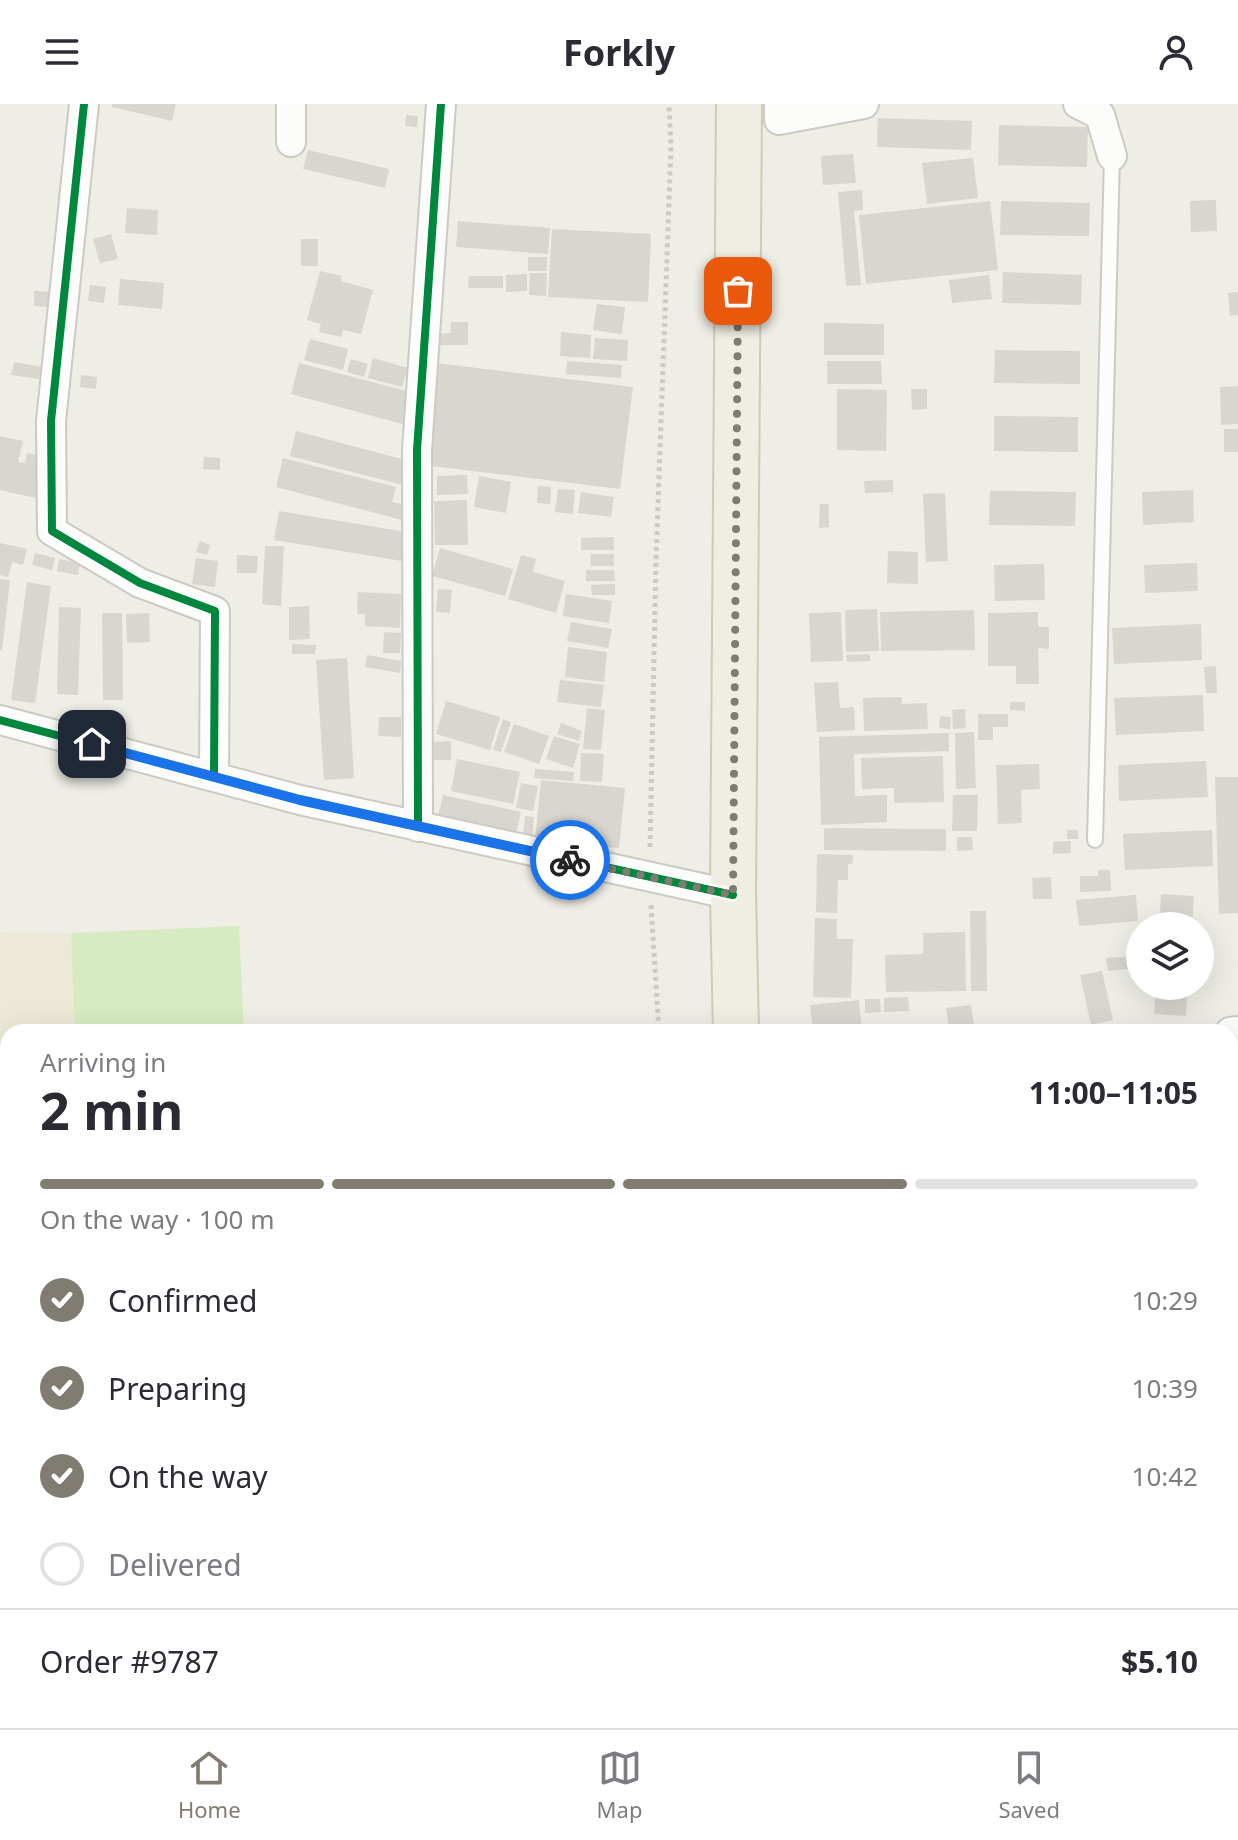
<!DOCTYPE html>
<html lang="en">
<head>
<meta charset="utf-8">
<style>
	body { margin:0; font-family:"Noto Sans",sans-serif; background:#f2f2f3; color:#2b2b33; height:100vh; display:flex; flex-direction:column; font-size:30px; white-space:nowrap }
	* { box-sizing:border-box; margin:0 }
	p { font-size:26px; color:#7c7c81 }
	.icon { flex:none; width:44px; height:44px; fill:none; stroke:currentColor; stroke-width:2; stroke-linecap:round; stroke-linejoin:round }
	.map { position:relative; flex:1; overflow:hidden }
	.details { position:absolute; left:0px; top:920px; width:1238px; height:704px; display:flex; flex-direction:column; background:#fff; border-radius:24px 24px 0 0; box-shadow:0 8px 32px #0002 }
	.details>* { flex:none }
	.fabs { position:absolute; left:1126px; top:808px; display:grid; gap:16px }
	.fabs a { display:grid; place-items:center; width:88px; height:88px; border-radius:50%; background:#fff; box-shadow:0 8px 32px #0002; font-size:40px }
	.pin { position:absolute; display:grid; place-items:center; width:68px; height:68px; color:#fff; margin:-34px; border-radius:16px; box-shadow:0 4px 12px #0006 }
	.courier { position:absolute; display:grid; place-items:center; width:80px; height:80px; margin:-40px; border:6px solid #1a73e8; border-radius:50%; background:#fff; color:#222; box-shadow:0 2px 10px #0007 }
	.headline em { font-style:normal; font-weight:700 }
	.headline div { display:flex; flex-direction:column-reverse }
	.headline { display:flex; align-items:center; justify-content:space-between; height:136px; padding:0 40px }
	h1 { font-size:52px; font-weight:700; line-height:60px }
	.bar { display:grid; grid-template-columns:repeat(4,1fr); gap:12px 8px; align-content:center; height:96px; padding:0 40px }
	.bar i { height:10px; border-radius:6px; background:#e1e1e2 }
	.bar .current { background:#807c71 }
	.bar p { grid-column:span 4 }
	.line { display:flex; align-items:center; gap:20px; padding:0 40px; border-top:2px solid #e1e1e2 }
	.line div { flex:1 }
	ol { padding:0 40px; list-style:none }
	li { display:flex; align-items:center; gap:24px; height:88px }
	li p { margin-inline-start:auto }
	li .icon { padding:8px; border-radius:50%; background:#807c71; color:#fff; stroke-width:4 }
	li:last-child { color:#7c7c81 }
	li i { width:44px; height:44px; border:4px solid #e1e1e2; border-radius:50% }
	header { display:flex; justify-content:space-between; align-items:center; height:104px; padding:0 40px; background:#fff; font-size:36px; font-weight:700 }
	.dock { display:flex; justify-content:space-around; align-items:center; height:112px; border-top:2px solid #e1e1e2; background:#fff; font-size:22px; color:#7c7c81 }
	.dock a { display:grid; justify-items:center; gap:4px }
	.dock .current { color:#807c71 }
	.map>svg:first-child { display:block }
	.education { fill:#ede9d7 }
	.green { fill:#d7ebc3 }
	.building { fill:#d8d6ce }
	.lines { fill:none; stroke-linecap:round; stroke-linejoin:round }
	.lane-casing { stroke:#cccac3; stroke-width:18 }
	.street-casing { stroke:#cccac3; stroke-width:32 }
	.primary-casing { stroke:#d1cbb2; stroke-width:48 }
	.path { stroke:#cdcbc6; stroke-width:5; stroke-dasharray:4 4; stroke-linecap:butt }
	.lane { stroke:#fcfcfb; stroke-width:14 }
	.street { stroke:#fcfcfb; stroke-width:28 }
	.primary { stroke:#f0eee2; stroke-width:44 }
	.cycleway-casing { stroke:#fff; stroke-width:13 }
	.cycleway { stroke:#00873e; stroke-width:8 }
	.done { stroke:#807c71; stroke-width:8; stroke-dasharray:0 14.4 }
	.route { stroke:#1a73e8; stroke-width:10 }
</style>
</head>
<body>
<header><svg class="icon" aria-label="menu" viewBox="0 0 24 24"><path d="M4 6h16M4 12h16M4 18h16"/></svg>Forkly<svg class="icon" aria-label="person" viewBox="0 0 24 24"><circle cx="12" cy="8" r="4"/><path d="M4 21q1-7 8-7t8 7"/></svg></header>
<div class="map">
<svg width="1238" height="1624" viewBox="0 0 1238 1624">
	<rect width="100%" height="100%" fill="#eeede6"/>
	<!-- education -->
	<path class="education" d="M0 828 71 829 75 928H8V1240H0Z"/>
	<!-- green -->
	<path class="green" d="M239 822 244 928H75L71 829Z"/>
	<!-- building -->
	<path class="building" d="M112 0H176L172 17 112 3Z
		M406 11 418 12 417 23 405 22Z
		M878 14 972 17 971 46 877 43Z
		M999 21 1088 23 1087 63 998 61Z
		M308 46 389 65 385 84 303 65Z
		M853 50 856 79 823 81 821 52Z
		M973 54 978 94 927 100 922 59Z
		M862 86 863 106 854 107 861 181 846 182 838 88Z
		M1216 96 1217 127 1191 128 1190 97Z
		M990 97 998 166 866 180 859 111Z
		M1001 97 1090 99 1089 132 1000 131Z
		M127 104 158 106 157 131 125 129Z
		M458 117 550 124 548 150 456 143Z
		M552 125 651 130 648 198 548 193Z
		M111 130 118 155 100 159 93 135Z
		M301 135H318V162H301Z
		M528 153H547V167H528Z
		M320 167 342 172 341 177 373 186 361 230 343 226 341 233 319 228 321 220 307 216Z
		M1003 168 1082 171 1081 201 1002 199Z
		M530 169H547L546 192 529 191Z
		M527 170V187L506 188V171Z
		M989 171 992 195 952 199 949 176Z
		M469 172H503V184H468Z
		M120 175 164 179 162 205 118 201Z
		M90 181 106 183 104 199 88 197Z
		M34 187 52 188 51 203 34 202Z
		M1238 188V211L1230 212 1228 189Z
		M597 200 625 203 622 230 593 226Z
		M451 218H468V241H439L438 230 451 229Z
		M824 219 884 220V251H824Z
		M561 228 591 231 590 254 560 252Z
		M595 234 628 236 627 257 593 255Z
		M310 235 348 245 343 266 304 256Z
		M995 246 1080 247V280L994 279Z
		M373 254 408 264 402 283 368 274Z
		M351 255 368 260 364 273 347 268Z
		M567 257 622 261 621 274 566 270Z
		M827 257H881L882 280H827Z
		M14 258 41 263 39 275 11 271Z
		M299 259 414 289 406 321 291 290Z
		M436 259 633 283 620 385 423 361Z
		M81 271 97 273 96 285 80 283Z
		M1238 282V320L1221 321 1220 283Z
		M837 285 887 286 886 347 837 346Z
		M911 285H927V305L912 306Z
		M994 312 1078 313V348L994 347Z
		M1224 325H1238V348H1224Z
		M296 327 409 357 403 381 290 352Z
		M0 332 23 337 18 358 25 359 27 349 41 352 43 363 36 394 0 386Z
		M204 353 220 354V366L203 365Z
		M283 354 396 383 392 398 406 401 402 416 276 383Z
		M467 371 468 390 437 391V372Z
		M479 372 511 378 506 409 474 403Z
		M893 376V388L865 389 864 377Z
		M538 382 551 383 550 400 537 399Z
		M558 385 575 386 573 410 555 408Z
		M1193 386 1194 418 1143 421 1142 388Z
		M990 387 1076 388 1075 422 989 421Z
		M581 388 614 393 611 413 578 409Z
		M945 389 948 457 926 458 923 390Z
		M467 396 468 441H435L434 397Z
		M820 400H829V423L819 424Z
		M279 407 407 428 402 457 274 436Z
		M614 433V446H581V434Z
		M200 437 210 441 207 451 196 448Z
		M0 439 27 445 23 461 12 458 8 473 0 471Z
		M265 442H284L281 502 262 500Z
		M440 444 513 465 505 492 432 472Z
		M888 447 918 448V480L887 479Z
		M35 449 55 454 52 466 32 461Z
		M591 450H614V462H591Z
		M237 451 258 452 257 469H237Z
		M521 451 536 455 533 468 565 477 556 509 508 495Z
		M196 454 218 457 215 483 192 480Z
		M59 455 80 459 78 471 57 467Z
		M1197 459 1198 487 1145 489 1144 461Z
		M1044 460 1045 496 995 497 994 461Z
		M586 466H614L615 477H586Z
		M0 475 10 476 2 546H0Z
		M27 478 51 482 35 599 11 596Z
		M615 480V491H592L591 481Z
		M438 485 452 486 450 509 436 508Z
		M358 488 401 490 400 524 365 522V510H357Z
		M566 490 612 497 609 519 563 512Z
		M309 502 310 535 289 536V503Z
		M59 503 81 504 78 591 57 590Z
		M877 505 879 547 846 548 845 506Z
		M974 506 975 546 881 547 880 508Z
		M841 508 843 557 811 558 809 509Z
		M1038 508V523H1049V545L1038 544 1039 580H1016V562H988V509Z
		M102 509H122L123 596H103Z
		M149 509 150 538 127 539 126 510Z
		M571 518 612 525 608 544 567 537Z
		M1201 520 1202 556 1114 560 1112 524Z
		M384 528 401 529 400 549H383Z
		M292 540 316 541 315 550H292Z
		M568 543 607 548 604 578 565 573Z
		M870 550V557L847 558 846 551Z
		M367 551 401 557 400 569 365 563Z
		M347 554 354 674 324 676 316 556Z
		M1216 562 1217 589H1206L1204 563Z
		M560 576 604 581 601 603 557 598Z
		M838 578 840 604 854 603 855 626 817 628 814 579Z
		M1203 591 1204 627 1116 631 1114 594Z
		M902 593V600L927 599 928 625 864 627 863 594Z
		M446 597 500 613 490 646 436 630Z
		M1010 598H1025V607L1010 606Z
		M587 604 605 606 601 646 583 645Z
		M965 605 966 624 953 625 952 606Z
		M978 610H1008V623H993V636H978Z
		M940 612 951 613 950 625 939 624Z
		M379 613H401V633L378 632Z
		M503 615 511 618 501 648 493 646Z
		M561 619 582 627 579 637 557 630Z
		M514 620 549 632 539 660 504 648Z
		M974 628 976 684 956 685 955 629Z
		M949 629V647L854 650 855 692 887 691V718L821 721 819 633Z
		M554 632 580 640 573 664 546 655Z
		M451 637V656H431L430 638Z
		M581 649 604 650 602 678 580 677Z
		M943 652 944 698 894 699V684L862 685 861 654Z
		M457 655 520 668 513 700 451 687Z
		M1206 657 1208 693 1119 697 1118 661Z
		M1039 660 1040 685 1021 686 1022 719 998 720 996 661Z
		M535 665 574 668 573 677 534 674Z
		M1215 673H1238V809L1219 810Z
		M541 676 625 684 619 744 599 742 598 753 562 750 564 739 535 736Z
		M521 679 538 682 533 707 516 704Z
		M443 691 521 708 515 734 437 717Z
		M953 691H978L977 727H952Z
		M525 712 534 713 532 734 523 733Z
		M824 724 946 725V747L824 746Z
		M1067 726H1078V735H1067Z
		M1212 726 1213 762 1125 766 1123 730Z
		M957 733H972L973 746 957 747Z
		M1071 737V749L1053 750V738Z
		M817 750 853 751 852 760H848V776H838L837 809 816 808Z
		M1098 766H1110L1111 787 1080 788V772H1098Z
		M1051 773 1052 795H1033L1032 774Z
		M1161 790 1194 792 1192 822H1159Z
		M1136 791 1138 817 1079 822 1076 796Z
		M970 807H986L987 887H971Z
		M815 814 837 815V835H853L851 894 813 893Z
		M965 828 966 887 886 888 885 851 923 850V829Z
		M1128 853 1129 865 1108 867 1106 854Z
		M1102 867 1113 916 1091 921 1080 871Z
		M1156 882H1188L1186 912 1154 910Z
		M908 893 909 907 884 908V894Z
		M865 895H880L881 908 865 909Z
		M859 896 862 928H813L810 901Z
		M971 901 974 920 949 924 946 904Z
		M1238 1006V1022L1230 1023V1008Z
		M1238 1046V1084H1230V1047Z
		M1238 1105V1134L1230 1135V1106Z
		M0 1150 8 1153V1200L0 1197Z
		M1238 1158V1208H1230V1159Z
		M1238 1211V1224L1230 1225V1212Z
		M1230 1228H1238V1286H1236Z
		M1230 1294H1233L1235 1314H1230Z
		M0 1422 8 1424V1470L0 1469Z
		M412 1616H431L444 1620 443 1624H410Z
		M766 1616H811L808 1624H790Z
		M862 1616H911L935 1623 860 1624Z
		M756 1617 778 1623V1624H753Z
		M814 1618 833 1623V1624H812Z"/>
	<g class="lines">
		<!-- lane casing -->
		<g class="lane-casing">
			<path id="lane" d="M1095 736 1112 52"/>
		</g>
		<!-- street casing -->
		<g class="street-casing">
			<path id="street" d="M84 0 51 317 52 427 140 479 215 507 214 673
				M291 0V38
				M779 0V16L864 0
				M1078 0 1100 11 1112 52
				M0 616 300 696 733 791
				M418 723 417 346 441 0
				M1230 928 1238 927"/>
		</g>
		<!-- primary casing -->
		<g class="primary-casing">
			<path id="primary" d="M736 928 733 791 739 0
				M573 1624 577 1616"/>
		</g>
		<!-- path -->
		<path class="path" d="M650 743 656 456 671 42 669 0
			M651 801 659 928
			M504 1624 509 1616"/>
		<!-- lane -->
		<use href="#lane" class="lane"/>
		<!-- street -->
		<use href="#street" class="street"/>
		<!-- primary -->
		<use href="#primary" class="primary"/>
		<!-- cycleway casing -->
		<g class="cycleway-casing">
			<path id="cycleway" d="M84 0 51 317 52 427 140 479 215 507 214 673
				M0 616 300 696 733 791
				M418 723 417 346 441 0"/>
		</g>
		<!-- cycleway -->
		<use href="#cycleway" class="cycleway"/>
	</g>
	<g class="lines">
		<!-- done -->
		<path class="done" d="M570 756 733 791 738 187"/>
		<!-- route -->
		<path class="route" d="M92 640 300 696 570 756"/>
	</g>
</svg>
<div class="fabs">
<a><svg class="icon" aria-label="layers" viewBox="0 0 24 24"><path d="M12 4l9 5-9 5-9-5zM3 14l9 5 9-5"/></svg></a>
</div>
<div class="pin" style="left:738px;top:187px;background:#ea580c"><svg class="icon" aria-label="bag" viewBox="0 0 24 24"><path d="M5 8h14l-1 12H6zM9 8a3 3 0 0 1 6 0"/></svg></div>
<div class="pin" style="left:92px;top:640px;background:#1f2937"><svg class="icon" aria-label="home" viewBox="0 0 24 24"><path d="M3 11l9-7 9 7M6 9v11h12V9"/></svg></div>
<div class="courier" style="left:570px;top:756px"><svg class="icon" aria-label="bike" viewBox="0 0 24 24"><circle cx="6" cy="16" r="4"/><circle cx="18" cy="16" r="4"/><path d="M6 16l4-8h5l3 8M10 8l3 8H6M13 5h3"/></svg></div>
<section class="details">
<div class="headline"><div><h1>2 min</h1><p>Arriving in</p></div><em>11:00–11:05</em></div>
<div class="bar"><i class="current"></i><i class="current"></i><i class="current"></i><i></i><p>On the way · 100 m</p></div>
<ol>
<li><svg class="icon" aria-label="check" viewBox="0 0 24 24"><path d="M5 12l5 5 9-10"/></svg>Confirmed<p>10:29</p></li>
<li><svg class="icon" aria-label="check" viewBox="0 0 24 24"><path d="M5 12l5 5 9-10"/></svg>Preparing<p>10:39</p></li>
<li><svg class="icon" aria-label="check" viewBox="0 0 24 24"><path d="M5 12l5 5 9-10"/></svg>On the way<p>10:42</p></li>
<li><i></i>Delivered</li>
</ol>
<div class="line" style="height:104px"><div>Order #9787</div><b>$5.10</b></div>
</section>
</div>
<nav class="dock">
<a class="current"><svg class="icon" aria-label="home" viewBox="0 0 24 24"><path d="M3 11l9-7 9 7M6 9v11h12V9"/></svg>Home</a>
<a><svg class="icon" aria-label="map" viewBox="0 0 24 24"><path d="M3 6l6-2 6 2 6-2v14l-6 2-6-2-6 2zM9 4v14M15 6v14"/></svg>Map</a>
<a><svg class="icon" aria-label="saved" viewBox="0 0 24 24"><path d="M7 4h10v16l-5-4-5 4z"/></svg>Saved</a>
</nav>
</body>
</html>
